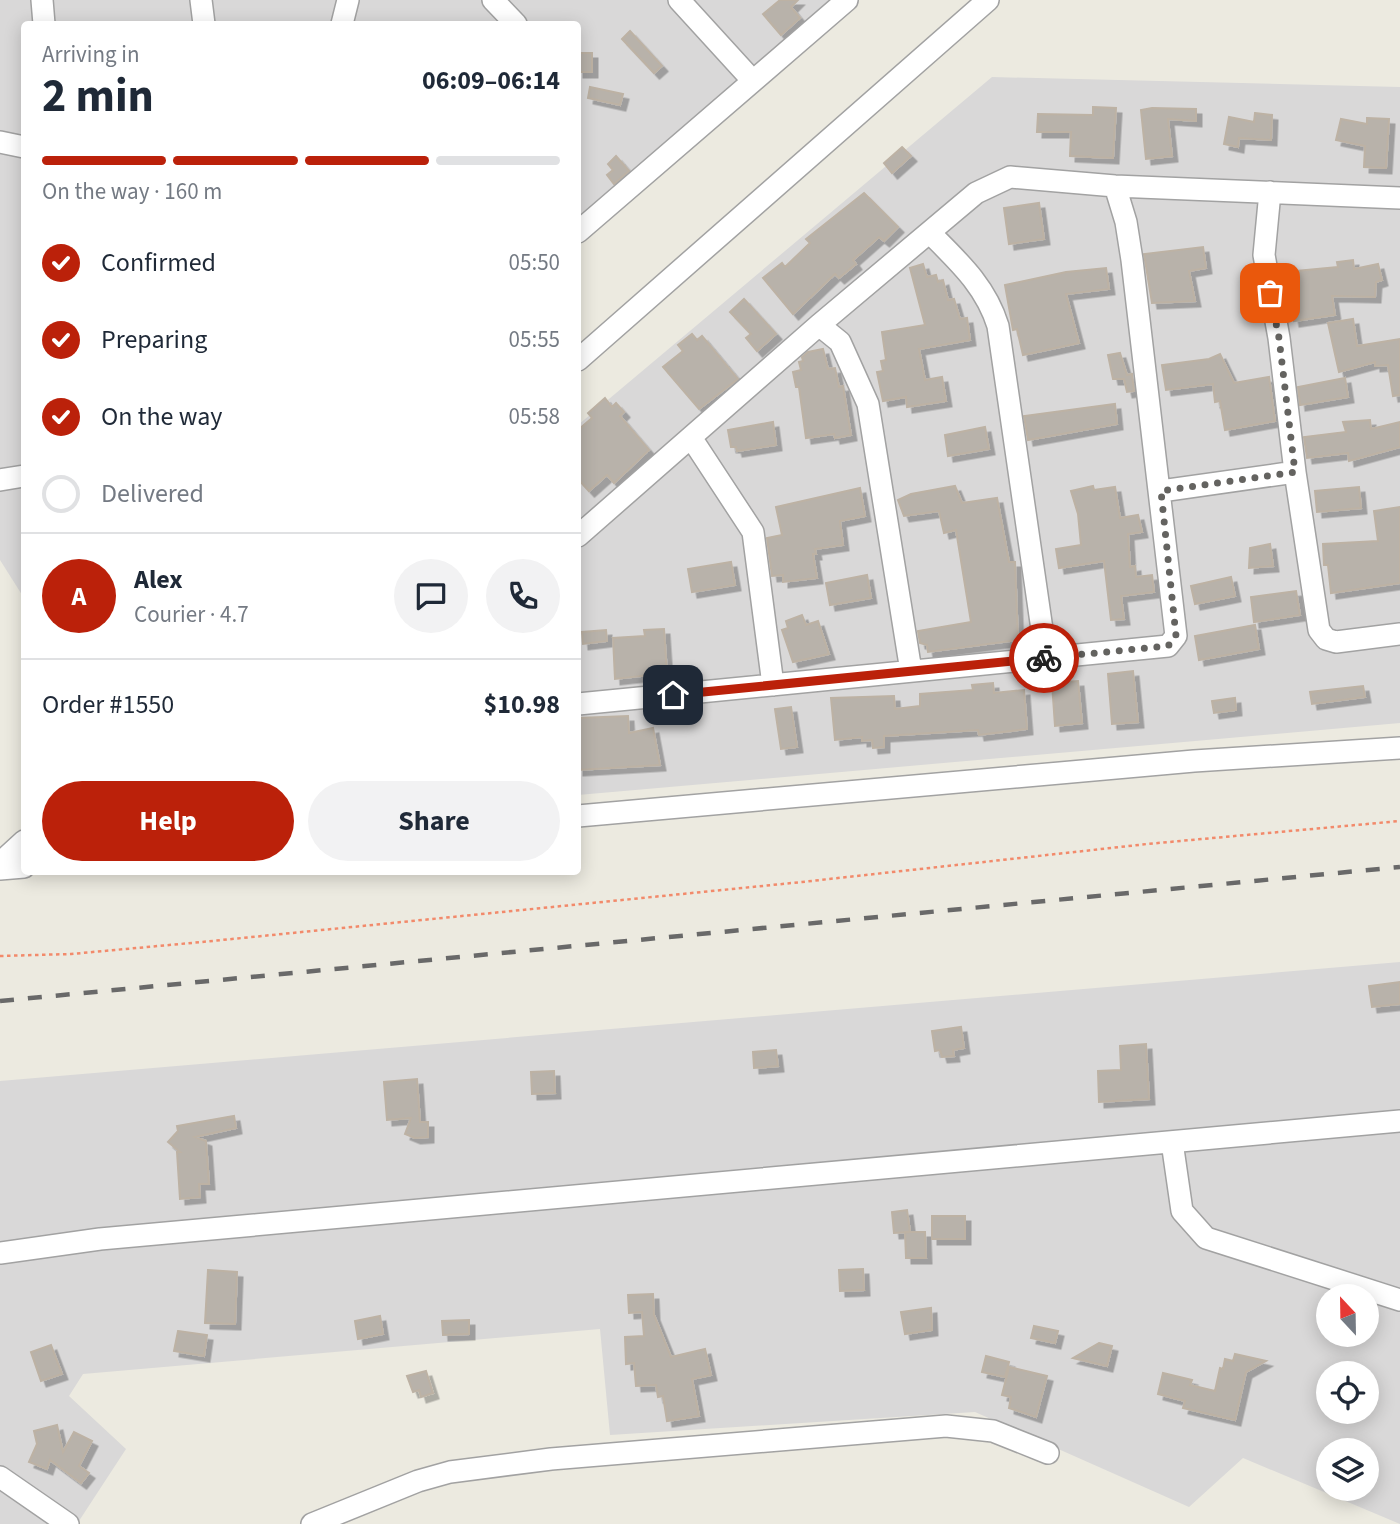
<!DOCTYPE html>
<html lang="en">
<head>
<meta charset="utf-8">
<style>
	body { margin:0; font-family:"Source Sans 3",sans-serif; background:#f2f2f3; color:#1f2937; height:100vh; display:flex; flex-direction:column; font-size:26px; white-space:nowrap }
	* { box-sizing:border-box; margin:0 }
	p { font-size:23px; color:#747a83 }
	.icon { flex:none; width:38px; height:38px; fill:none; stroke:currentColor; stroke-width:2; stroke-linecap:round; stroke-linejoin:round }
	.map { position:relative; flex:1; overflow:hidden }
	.sheet { position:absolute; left:21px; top:21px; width:560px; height:854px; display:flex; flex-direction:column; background:#fff; border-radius:7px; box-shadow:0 4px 18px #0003 }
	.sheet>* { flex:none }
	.needle { width:46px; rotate:338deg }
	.controls { position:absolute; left:1316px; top:1284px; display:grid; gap:14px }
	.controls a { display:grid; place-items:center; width:63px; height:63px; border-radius:50%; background:#fff; box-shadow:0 4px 18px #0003; font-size:35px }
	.pin { position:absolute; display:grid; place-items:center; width:60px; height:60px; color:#fff; margin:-30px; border-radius:14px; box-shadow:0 4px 10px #0006 }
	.courier { position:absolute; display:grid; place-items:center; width:70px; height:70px; margin:-35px; border:5px solid #bb210a; border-radius:50%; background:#fff; color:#222; box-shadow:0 2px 9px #0007 }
	.summary em { font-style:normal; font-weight:700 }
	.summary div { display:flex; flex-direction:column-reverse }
	.summary { display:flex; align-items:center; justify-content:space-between; height:119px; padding:0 21px }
	h1 { font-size:46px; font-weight:700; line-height:52px }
	.bar { display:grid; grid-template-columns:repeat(4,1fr); gap:10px 7px; align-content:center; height:84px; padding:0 21px }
	.bar i { height:9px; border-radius:5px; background:#e0e1e3 }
	.bar .current { background:#bb210a }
	.bar p { grid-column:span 4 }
	.line { display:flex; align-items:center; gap:18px; padding:0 21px; border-top:2px solid #e0e1e3 }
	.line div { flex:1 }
	.round { display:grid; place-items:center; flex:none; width:74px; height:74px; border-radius:37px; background:#f2f2f3 }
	ol { padding:0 21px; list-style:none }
	li { display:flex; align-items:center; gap:21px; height:77px }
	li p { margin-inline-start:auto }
	li .icon { padding:7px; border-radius:50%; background:#bb210a; color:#fff; stroke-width:4 }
	li:last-child { color:#747a83 }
	li i { width:38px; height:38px; border:4px solid #e0e1e3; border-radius:50% }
	.button { display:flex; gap:14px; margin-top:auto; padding:14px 21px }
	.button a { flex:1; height:80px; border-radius:42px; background:#bb210a; color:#fff; font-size:28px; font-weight:700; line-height:80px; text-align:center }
	.button a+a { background:#f2f2f3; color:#1f2937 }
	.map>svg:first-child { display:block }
	.residential { fill:#d9d8d8; fill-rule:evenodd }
	.building { fill:#b8b2aa; stroke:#bdb2a4; stroke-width:2; filter:url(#shadow) }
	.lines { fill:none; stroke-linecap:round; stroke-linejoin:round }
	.minor-casing { stroke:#a2a2a2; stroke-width:24 }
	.path { stroke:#f28a6b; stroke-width:2.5; stroke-dasharray:3.5 3.5; stroke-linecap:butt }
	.minor { stroke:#fff; stroke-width:21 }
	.rail { stroke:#696969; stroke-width:4.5; stroke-dasharray:14 14; stroke-linecap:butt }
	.done { stroke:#646360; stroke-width:7; stroke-dasharray:0 12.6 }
	.route { stroke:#bb210a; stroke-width:9 }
</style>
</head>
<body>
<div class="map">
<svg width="1400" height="1524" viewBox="0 0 1400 1524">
	<defs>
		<filter id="shadow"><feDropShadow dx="5.5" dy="5.5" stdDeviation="0" flood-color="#0004"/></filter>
	</defs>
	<rect width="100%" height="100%" fill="#eceae0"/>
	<!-- residential -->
	<path class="residential" d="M0 0H848L578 239V24H24V598L0 560Z
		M992 77 1400 87V723L578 795V425Z
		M1400 962V1524L1243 1458 1189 1507 975 1412 610 1435 600 1329 83 1374 69 1396 126 1449 77 1524H0V1081ZM1328 1297H1367V1335H1328ZM1328 1374H1367V1412H1328ZM1328 1451H1367V1489H1328Z"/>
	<!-- building -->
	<path class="building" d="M780 0H798L791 7 800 18 781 35 763 14Z
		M630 31 662 66 654 73 622 39Z
		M578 53H592V72H578Z
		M590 87 623 94 620 105 588 98Z
		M1093 107 1116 108 1113 158 1070 156 1071 132H1037L1038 114 1093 115Z
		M1152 108 1196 109V121L1168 119 1172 156 1146 159 1141 110Z
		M1255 113 1272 115 1271 140 1239 138 1238 147 1224 144 1229 117 1254 122Z
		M1367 118 1389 119 1386 168 1364 167 1365 146 1336 140 1341 119 1367 124Z
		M902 147 911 156 892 173 884 163Z
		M616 156 629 171 614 184 607 175 613 170 608 164Z
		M864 193 898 227 884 241 879 237 853 260 856 264 839 278 835 274 793 314 763 278 782 263 785 267 810 243 806 239Z
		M1039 203 1044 239 1009 244 1004 208Z
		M1203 247 1206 268 1189 271 1195 301 1152 303 1144 254Z
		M1353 260 1354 269 1378 264 1382 280 1376 282 1375 297 1332 296 1335 315 1294 321 1286 272 1338 267 1337 262Z
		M923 264 927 277 936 275 938 282 943 280 948 300 954 299 960 319 967 318 970 340 919 349 925 380 942 377 946 401 907 407 906 397 883 401 877 372 883 371 881 361 886 360 882 332 925 325 910 268Z
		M1106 268 1109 289 1066 294 1079 343 1023 355 1017 329 1013 330 1005 285 1066 272Z
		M744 299 776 334 757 351 746 338 751 334 730 312Z
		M1353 319 1357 346 1400 339V395L1393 396 1388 365 1375 366V362L1339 372 1328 323Z
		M692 334 697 340 702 336 738 379 699 409 663 367 683 351 678 345Z
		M823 349 828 369 835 368 839 387 843 386 851 435 835 438 834 434 806 438 799 387H796L793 372 801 370 799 362 803 361 802 357 808 352Z
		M1120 353 1127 375 1132 374 1134 391 1127 392 1124 379H1113L1108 355Z
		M1220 354 1234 383 1269 377 1275 421 1225 430 1220 401 1215 402 1213 384 1166 390 1162 365 1209 359Z
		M1345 378 1348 397 1300 405 1298 387Z
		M605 398 612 407 616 403 624 412 620 416 649 450 614 483 607 475 589 491 578 479V430L592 418 588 413Z
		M1115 404 1117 424 1028 440 1024 416Z
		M1370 420 1371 429 1400 422V447L1349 461 1348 453 1307 458 1304 437 1346 432 1343 422Z
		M773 422 776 445 737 451 736 447H731L728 430Z
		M985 427 989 449 948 456 945 435Z
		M955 486 962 503 997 498 1009 562H1015L1018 640 928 652 927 645 920 643 918 631 971 622 956 530 944 533 939 511 904 516 898 500 911 494Z
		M1093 486 1094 490 1115 487 1120 518 1138 515 1142 532 1128 534 1130 567 1135 566 1136 577 1152 575 1154 592 1121 596 1124 619 1111 620 1104 561 1059 568 1056 549 1081 545 1078 514 1071 491Z
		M1359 487 1361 508 1317 512 1315 491Z
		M860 488 865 516 840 521 843 545 815 549 816 554H813L817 578 783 582V575L772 576 767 538 782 535 776 507Z
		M1400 507V583L1331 593 1328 565H1324L1323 544 1378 541 1374 511Z
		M1270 544 1273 566 1249 568 1250 548Z
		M731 562 735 585 692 592 688 569Z
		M867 575 871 598 830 605 826 583Z
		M1231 577 1235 596 1195 604 1191 586Z
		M1296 591 1300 615 1254 622 1251 597Z
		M802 615 806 625 818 621 829 654 793 662 782 630 788 628 786 621Z
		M1255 625 1259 649 1199 660 1195 636Z
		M664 629 667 673 615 679 613 638 645 636 644 630Z
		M606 630 607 641 583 644 582 632Z
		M1133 671 1138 722 1112 724 1108 674Z
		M1078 681 1082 723 1055 726 1052 683Z
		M993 683 994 693 1024 690 1027 729 979 735 978 730 884 736V747L873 748 872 740 862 741V737L835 740 831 698 894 696 895 709 920 706V694L973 690 972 685Z
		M1363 686 1365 697 1312 704 1310 692Z
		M1235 698 1236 710 1214 713 1212 701Z
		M791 707 797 747 781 749 775 709Z
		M628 716 629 733 653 728 660 765 578 770V718Z
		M1400 982V1004L1372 1007 1369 986Z
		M961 1027 964 1048 953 1050 954 1056 942 1057 940 1050 935 1051 932 1031Z
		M1146 1044 1149 1099 1099 1102 1098 1071 1121 1070 1120 1046Z
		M776 1050 778 1066 754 1068 753 1052Z
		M554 1071 555 1093 532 1094 531 1072Z
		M417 1079 420 1122H428V1137L415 1138 405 1134 411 1118 387 1120 384 1082Z
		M234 1116 236 1128 195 1137 206 1141 209 1184H199L200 1197 180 1199 177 1152H180L168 1142 178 1131 177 1126Z
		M907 1210 910 1232 894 1233 892 1212Z
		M932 1216H965V1239H932Z
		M905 1232H925L926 1258H906Z
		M863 1269 864 1290 840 1291 839 1270Z
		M208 1270 237 1272 235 1324 205 1323Z
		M653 1294 654 1315 671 1357 705 1349 711 1375 692 1379 699 1416 667 1421 663 1396 658 1397 656 1385 636 1386 634 1363 626 1364 625 1337 644 1336 642 1312 629 1313 628 1295Z
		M931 1308 932 1330 905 1334 901 1312Z
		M380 1316 383 1334 358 1339 355 1321Z
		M469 1320V1334L443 1335 442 1321Z
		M1034 1326 1058 1331 1055 1343 1031 1338Z
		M178 1331 207 1335 204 1356 174 1351Z
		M1099 1343 1112 1346 1107 1366 1073 1358Z
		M51 1345 62 1374 41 1381 31 1352Z
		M1235 1354 1266 1361 1246 1372 1235 1420 1183 1408 1185 1401 1158 1394 1163 1373 1192 1380 1190 1385 1215 1391 1220 1368 1223 1369 1225 1359 1233 1361Z
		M986 1356 1009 1362 1005 1377 982 1372Z
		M1009 1367 1047 1376 1036 1417 1009 1408 1011 1397 1002 1395Z
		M426 1371 433 1393 421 1397 419 1390 413 1392 407 1376Z
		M57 1425 63 1452 74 1432 92 1441 79 1466 89 1473 81 1483 50 1460 47 1469 29 1462 37 1444 34 1431Z"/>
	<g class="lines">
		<!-- minor casing -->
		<g class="minor-casing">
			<path id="minor" d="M42 0 44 24
				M201 0 204 24
				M493 0 516 24
				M679 0 753 81
				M342 24 348 0
				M0 142 24 147
				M578 232 847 0
				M931 234C960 263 986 287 998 326L1046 657
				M819 325 840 342 868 404 911 671
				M578 360 988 0
				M692 439 753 532 773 685
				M1295 472 1319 630 1326 639 1336 642 1400 634
				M0 480 24 476
				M1161 491 1295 472 1279 338 1264 255 1270 192
				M578 536 819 325 976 193 1010 177 1115 186 1400 198
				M578 704 1168 646 1176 636 1132 260 1126 222 1115 186
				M578 816 1194 761 1400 748
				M0 863 24 841
				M0 869 24 867
				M1172 1142 1182 1211 1206 1238 1400 1300
				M0 1253 100 1239 1400 1121
				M0 1477 68 1524
				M312 1524 418 1481 450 1472 551 1459 946 1426 993 1431 1048 1453"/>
		</g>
		<!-- path -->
		<path class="path" d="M0 956 71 954 202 942 802 882 1147 844 1400 821"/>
		<!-- minor -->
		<use href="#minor" class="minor"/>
		<!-- rail -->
		<path class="rail" d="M0 1001 1400 867"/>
	</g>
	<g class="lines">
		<!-- done -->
		<path class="done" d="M1044 658 1168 646 1176 636 1161 491 1295 472 1279 338 1270 293"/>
		<!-- route -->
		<path class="route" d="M673 695 1044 658"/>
	</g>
</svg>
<div class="controls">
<a><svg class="needle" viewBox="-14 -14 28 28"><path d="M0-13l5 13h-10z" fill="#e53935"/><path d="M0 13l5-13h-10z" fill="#747a83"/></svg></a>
<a><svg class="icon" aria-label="locate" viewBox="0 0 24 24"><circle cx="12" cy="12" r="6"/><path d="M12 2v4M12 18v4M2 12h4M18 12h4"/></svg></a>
<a><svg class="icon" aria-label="layers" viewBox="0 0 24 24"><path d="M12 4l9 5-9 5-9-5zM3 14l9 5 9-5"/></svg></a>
</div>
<div class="pin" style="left:1270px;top:293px;background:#ea580c"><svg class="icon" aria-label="bag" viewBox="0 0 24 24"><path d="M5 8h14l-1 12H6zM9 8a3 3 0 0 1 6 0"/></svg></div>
<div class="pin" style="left:673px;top:695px;background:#1f2937"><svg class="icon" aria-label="home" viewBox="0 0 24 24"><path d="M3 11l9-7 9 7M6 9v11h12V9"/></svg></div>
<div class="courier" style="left:1044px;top:658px"><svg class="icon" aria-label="bike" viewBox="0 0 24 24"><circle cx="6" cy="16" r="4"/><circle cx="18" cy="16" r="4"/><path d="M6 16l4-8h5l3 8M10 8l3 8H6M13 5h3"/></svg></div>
<section class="sheet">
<div class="summary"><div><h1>2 min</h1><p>Arriving in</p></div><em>06:09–06:14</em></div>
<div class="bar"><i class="current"></i><i class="current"></i><i class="current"></i><i></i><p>On the way · 160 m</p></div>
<ol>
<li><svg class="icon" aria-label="check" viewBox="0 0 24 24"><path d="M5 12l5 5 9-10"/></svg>Confirmed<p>05:50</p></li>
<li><svg class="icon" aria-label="check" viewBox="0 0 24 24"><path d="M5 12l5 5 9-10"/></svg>Preparing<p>05:55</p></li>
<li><svg class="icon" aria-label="check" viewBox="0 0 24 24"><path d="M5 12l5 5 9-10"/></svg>On the way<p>05:58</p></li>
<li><i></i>Delivered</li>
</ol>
<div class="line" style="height:126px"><b class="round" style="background:#bb210a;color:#fff">A</b><div><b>Alex</b><p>Courier · 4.7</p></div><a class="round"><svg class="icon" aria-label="chat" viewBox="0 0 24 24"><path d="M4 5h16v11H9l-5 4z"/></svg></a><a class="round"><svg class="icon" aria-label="phone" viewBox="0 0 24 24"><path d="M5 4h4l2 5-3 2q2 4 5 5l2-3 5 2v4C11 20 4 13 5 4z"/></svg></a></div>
<div class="line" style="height:91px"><div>Order #1550</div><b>$10.98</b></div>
<div class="button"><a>Help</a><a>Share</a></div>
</section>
</div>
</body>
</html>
